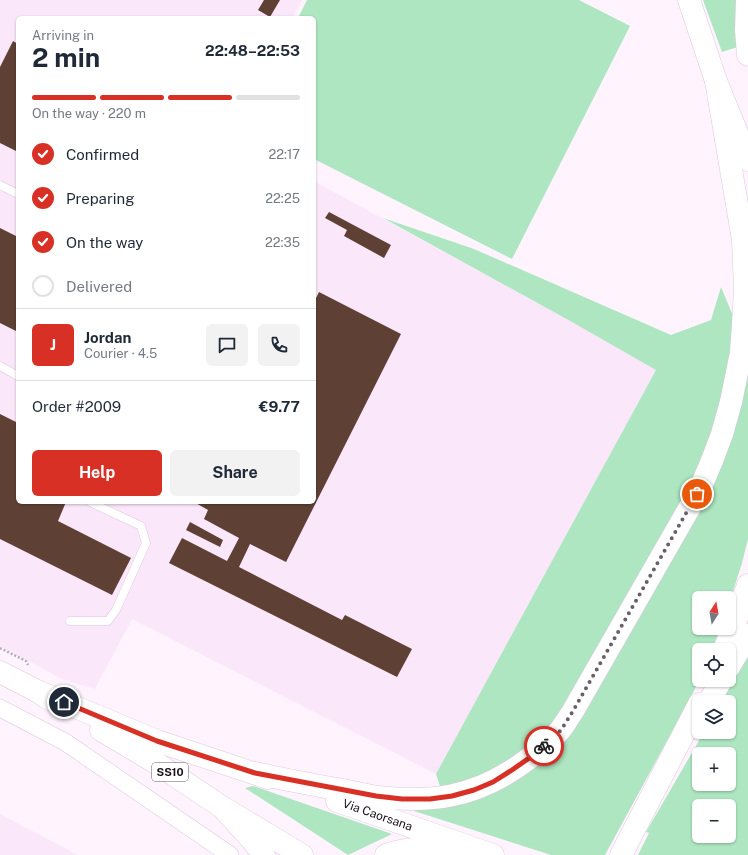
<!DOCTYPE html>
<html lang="en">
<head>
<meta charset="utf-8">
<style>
	body { margin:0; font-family:"Public Sans",sans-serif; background:#f2f2f3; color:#1f2937; height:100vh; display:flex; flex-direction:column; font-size:15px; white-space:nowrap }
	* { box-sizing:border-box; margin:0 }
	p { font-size:13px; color:#747a83 }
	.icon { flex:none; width:22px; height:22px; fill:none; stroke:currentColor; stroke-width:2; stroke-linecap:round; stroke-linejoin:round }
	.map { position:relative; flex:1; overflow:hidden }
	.drawer { position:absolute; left:16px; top:16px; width:300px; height:488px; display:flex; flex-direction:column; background:#fff; border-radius:6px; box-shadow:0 1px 3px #0004 }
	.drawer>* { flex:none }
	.needle { width:26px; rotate:11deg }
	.tools { position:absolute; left:692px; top:591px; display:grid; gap:8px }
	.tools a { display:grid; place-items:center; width:44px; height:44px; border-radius:6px; background:#fff; box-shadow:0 1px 3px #0004; font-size:20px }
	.pin { position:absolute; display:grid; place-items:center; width:34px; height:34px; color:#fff; margin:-17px; border:2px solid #fff; border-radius:50%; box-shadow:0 1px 4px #0007 }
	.courier { position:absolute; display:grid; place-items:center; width:40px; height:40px; margin:-20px; border:3px solid #d93025; border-radius:50%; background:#fff; color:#222; box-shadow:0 1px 5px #0007 }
	.headline em { font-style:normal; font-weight:700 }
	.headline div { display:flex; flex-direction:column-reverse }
	.headline { display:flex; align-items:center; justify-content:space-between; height:68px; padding:0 16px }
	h1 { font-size:26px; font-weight:700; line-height:30px }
	.bar { display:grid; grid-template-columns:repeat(4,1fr); gap:6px 4px; align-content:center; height:48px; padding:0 16px }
	.bar i { height:5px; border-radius:3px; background:#e0e1e3 }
	.bar .active { background:#d93025 }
	.bar p { grid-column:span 4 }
	.line { display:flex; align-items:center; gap:10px; padding:0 16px; border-top:1px solid #e0e1e3 }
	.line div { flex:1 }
	.round { display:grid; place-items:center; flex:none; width:42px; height:42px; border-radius:6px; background:#f2f2f3 }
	ol { padding:0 16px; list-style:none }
	li { display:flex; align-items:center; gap:12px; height:44px }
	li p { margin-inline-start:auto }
	li .icon { padding:4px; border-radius:50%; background:#d93025; color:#fff; stroke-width:4 }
	li:last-child { color:#747a83 }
	li i { width:22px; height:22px; border:2px solid #e0e1e3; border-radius:50% }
	.button { display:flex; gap:8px; margin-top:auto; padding:8px 16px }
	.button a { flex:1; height:46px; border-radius:6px; background:#d93025; color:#fff; font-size:16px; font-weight:700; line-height:46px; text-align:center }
	.button a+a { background:#f2f2f3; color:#1f2937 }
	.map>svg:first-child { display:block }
	.built { fill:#fbe7fa }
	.green { fill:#ade6c0; fill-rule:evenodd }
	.building { fill:#5e4134 }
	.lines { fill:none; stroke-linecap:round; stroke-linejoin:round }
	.lane-casing { stroke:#e0c5df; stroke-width:9 }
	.street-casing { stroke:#e0c5df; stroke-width:18 }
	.primary-casing { stroke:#e0c5df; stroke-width:23 }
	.highway-casing { stroke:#e0c5df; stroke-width:23 }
	.path { stroke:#b5abb4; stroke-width:2.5; stroke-dasharray:2 2; stroke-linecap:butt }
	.lane { stroke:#fff; stroke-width:8 }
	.street { stroke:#fff; stroke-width:17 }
	.primary { stroke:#fff; stroke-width:22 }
	.highway { stroke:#fff; stroke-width:22 }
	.done { stroke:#6a6069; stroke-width:4; stroke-dasharray:0 7.2 }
	.route { stroke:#d93025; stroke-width:5 }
	.labels { text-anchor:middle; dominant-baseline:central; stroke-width:4; stroke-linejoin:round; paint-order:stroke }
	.shield { fill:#fff; stroke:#5e585e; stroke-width:1 }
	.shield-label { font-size:11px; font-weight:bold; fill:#191019 }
	.street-label { font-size:12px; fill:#191019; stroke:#fff }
</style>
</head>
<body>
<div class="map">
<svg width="748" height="855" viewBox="0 0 748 855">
	<rect width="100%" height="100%" fill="#fff4fe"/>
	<!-- built -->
	<path class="built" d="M0 0H302L292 18H18V502H314V181L572 322 656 370 436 774 132 619 95 689 62 679 0 646Z
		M0 814 78 855H0Z"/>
	<!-- green -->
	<path class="green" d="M307 0H579L630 26 512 259 314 159V18H298Z
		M703 0H739L741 46 722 52Z
		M383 218 474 249 671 335 711 320 721 287 736 323 730 376 702 466 572 702 530 750 482 778 441 789 436 774 656 370 572 322Z
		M748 346V539L742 563 729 604V598H699V628H720L712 650H699V680L693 693 605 855H551L414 811V805L529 768 646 597Z
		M748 647V855H638L649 833 646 832 704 732H729V702H720ZM699 754H729V784H699ZM699 806H729V836H699Z
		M253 786 392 834 348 855 245 788Z"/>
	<!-- building -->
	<path class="building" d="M264 0H280L270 17 258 10Z
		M13 41 18 44V152L0 143V67Z
		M329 212 391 245 384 258 344 236 347 230 325 218Z
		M0 228 18 237V332L0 323Z
		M319 292 401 334 286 562 250 544 239 567 342 620 345 615 412 649 397 677 169 563 182 538 227 561 239 538 204 519 208 510 194 502H314V302Z
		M0 414 18 423V502H66L58 521 131 558 112 595 0 539Z
		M190 522 223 540 220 547 186 530Z"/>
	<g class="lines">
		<!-- lane casing -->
		<g class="lane-casing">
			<path id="lane" d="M0 185 18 194
				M0 366 18 376
				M70 621H108L116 610 146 543 141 526 90 502"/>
		</g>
		<!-- street casing -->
		<g class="street-casing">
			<path id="street" d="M0 708 65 742 230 855"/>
		</g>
		<!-- primary casing -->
		<g class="primary-casing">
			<g id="primary">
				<path d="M689 0 716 81 748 160"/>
				<path d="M0 672 37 691 49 699"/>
				<path d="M37 691 157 741 268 778"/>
				<path d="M101 730 153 761 222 807 302 855"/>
				<path d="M255 773C282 779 309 784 336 789 350 791 364 795 378 797 431 803 473 797 517 767 533 756 549 744 561 729 565 724 569 717 573 711L691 505 703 482 713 458 722 434 731 402 741 353 743 324 745 290 743 240 716 81"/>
				<path id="s1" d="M337 801 493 855"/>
				<path d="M386 855C411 846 433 848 458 854"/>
			</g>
		</g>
		<!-- highway casing -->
		<g class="highway-casing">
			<path id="highway" d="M747 0 746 30 748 55
				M724 650 738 615 748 585
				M729 667 748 635
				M709 702 721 680
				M222 807 252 840 264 855
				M621 855 699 704"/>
		</g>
		<!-- path -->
		<path class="path" d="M0 648 26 661 28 665"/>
		<!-- lane -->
		<use href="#lane" class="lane"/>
		<!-- street -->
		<use href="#street" class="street"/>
		<!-- primary -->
		<use href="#primary" class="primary"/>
		<!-- highway -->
		<use href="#highway" class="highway"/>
	</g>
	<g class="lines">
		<!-- done -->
		<path class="done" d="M544 746 561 730 573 711 697 494"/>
		<!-- route -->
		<path class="route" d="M64 702 157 741 255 773 376 796 402 799H430L452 796 474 790 493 782 512 770 532 756 544 746"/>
	</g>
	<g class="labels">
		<!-- shield labels -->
		<rect class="shield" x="152" y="763" width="36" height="18" rx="3"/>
		<g class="shield-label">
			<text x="170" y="772">SS10</text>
		</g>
		<!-- street labels -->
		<g class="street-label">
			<text stroke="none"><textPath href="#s1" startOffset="43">Via Caorsana</textPath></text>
		</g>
	</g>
</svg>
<div class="tools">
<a><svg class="needle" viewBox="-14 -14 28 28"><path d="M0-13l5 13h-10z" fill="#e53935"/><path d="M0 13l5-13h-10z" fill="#747a83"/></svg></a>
<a><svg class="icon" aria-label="locate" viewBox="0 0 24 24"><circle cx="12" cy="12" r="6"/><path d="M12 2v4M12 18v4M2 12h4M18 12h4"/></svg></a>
<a><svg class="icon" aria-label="layers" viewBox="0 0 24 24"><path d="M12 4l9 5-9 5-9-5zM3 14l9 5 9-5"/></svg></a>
<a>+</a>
<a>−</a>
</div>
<div class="pin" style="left:697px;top:494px;background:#ea580c"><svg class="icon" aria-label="bag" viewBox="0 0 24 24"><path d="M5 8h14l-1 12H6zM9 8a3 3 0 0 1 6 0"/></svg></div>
<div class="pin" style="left:64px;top:702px;background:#1f2937"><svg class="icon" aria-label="home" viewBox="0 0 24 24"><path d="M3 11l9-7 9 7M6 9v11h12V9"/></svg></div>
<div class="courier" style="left:544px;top:746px"><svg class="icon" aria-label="bike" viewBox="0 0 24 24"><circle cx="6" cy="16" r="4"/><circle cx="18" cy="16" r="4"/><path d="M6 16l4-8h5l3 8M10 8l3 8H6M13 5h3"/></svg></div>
<section class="drawer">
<div class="headline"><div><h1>2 min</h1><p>Arriving in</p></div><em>22:48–22:53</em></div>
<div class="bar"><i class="active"></i><i class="active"></i><i class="active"></i><i></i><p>On the way · 220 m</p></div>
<ol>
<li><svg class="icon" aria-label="check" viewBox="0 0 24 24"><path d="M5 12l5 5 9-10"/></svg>Confirmed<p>22:17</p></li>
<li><svg class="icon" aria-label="check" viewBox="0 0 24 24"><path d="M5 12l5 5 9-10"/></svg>Preparing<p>22:25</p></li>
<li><svg class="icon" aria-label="check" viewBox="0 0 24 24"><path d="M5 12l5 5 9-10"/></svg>On the way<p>22:35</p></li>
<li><i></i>Delivered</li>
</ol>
<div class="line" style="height:72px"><b class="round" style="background:#d93025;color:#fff">J</b><div><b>Jordan</b><p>Courier · 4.5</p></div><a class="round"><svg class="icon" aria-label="chat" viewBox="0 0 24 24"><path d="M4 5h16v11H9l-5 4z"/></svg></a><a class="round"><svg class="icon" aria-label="phone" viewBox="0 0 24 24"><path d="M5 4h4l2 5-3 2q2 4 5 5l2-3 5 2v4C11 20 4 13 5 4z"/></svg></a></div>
<div class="line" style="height:52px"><div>Order #2009</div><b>€9.77</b></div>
<div class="button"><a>Help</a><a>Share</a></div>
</section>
</div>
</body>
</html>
